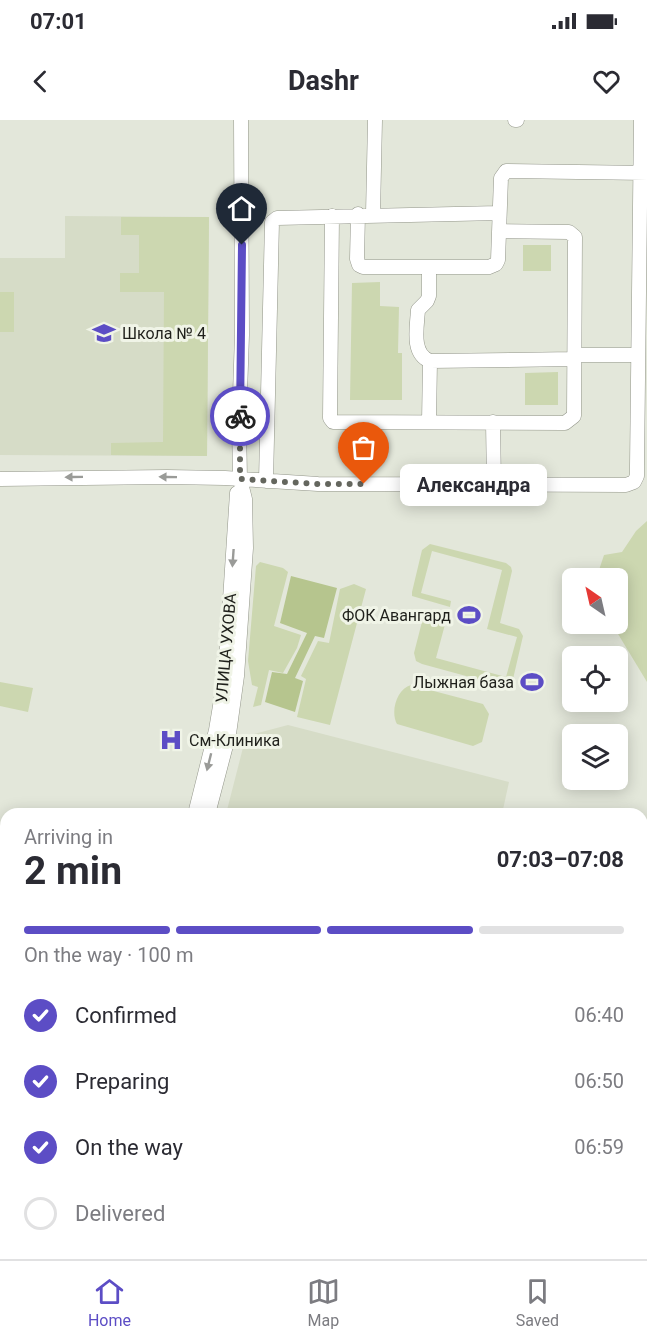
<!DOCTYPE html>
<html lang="en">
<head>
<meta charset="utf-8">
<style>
	body { margin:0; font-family:Roboto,sans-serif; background:#f2f2f3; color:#2b2b33; height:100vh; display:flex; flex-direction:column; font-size:22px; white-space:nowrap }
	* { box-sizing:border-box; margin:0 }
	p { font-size:20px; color:#7c7c81 }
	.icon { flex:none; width:33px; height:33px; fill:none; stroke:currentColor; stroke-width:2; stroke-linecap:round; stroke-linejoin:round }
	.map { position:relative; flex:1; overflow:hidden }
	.side { position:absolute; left:0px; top:688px; width:648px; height:452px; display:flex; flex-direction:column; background:#fff; border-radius:18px 18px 0 0; box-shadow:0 3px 15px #0003 }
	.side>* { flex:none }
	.needle { width:39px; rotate:326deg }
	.fabs { position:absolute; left:562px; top:448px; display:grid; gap:12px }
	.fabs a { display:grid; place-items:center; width:66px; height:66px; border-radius:9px; background:#fff; box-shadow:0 3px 15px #0003; font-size:30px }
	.pin { position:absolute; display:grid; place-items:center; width:51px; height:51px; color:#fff; margin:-62px -26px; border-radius:50% 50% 50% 0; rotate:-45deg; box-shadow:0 0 6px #0007 }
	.pin .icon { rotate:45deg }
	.courier { position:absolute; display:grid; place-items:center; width:60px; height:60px; margin:-30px; border:4px solid #5c4dc5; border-radius:50%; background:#fff; color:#222; box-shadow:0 2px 8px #0007 }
	.bubble { position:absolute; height:42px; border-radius:9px; background:#fff; box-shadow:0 3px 15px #0003; font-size:20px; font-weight:700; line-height:42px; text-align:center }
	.summary em { font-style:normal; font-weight:700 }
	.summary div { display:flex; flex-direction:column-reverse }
	.summary { display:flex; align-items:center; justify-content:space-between; height:102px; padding:0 24px }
	h1 { font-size:39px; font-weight:700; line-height:45px }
	.bar { display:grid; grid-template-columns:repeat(4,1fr); gap:9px 6px; align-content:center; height:72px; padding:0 24px }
	.bar i { height:8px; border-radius:4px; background:#e1e1e2 }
	.bar .active { background:#5c4dc5 }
	.bar p { grid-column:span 4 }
	ol { padding:0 24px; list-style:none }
	li { display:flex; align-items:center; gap:18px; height:66px }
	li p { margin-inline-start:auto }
	li .icon { padding:6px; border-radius:50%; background:#5c4dc5; color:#fff; stroke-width:4 }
	li:last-child { color:#7c7c81 }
	li i { width:33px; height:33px; border:3px solid #e1e1e2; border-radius:50% }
	.status { display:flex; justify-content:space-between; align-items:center; height:42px; padding:0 30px; background:#fff; direction:ltr }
	.status svg { height:16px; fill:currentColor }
	header { display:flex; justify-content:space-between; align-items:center; height:78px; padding:0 24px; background:#fff; font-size:27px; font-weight:700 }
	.tabs { display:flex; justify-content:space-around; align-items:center; height:84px; border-top:2px solid #e1e1e2; background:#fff; font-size:16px; color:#7c7c81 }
	.tabs a { display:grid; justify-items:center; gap:3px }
	.tabs .active { color:#5c4dc5 }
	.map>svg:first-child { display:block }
	.built { fill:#d6dcc7 }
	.green { fill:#ccd7b0 }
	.water { fill:#b6c58e }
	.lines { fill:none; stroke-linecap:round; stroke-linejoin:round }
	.minor-casing { stroke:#929589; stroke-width:15 }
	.highway-casing { stroke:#929589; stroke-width:21 }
	.minor { stroke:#fff; stroke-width:14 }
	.highway { stroke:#fff; stroke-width:20 }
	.oneway { fill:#9a9b98 }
	.done { stroke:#64665e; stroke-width:6; stroke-dasharray:0 10.8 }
	.route { stroke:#5c4dc5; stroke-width:8 }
	.labels { text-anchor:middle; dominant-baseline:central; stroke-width:6; stroke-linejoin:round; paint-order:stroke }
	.poi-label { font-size:16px; fill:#1f201b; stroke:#f0f4e7; text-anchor:start }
	.street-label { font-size:16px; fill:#1f201b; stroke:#f0f4e7 }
</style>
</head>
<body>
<div class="status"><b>07:01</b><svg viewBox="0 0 49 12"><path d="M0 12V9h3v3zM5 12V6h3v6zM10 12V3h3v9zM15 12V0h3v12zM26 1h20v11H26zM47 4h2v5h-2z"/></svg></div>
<header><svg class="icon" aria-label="back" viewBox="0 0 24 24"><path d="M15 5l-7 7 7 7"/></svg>Dashr<svg class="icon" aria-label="heart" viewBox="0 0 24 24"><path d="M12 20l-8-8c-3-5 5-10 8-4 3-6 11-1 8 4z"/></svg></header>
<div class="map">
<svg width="647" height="1139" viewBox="0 0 647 1139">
	<rect width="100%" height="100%" fill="#e3e7da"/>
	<!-- built -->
	<path class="built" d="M65 96 209 97 207 336 0 335V138H65Z
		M288 605 509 662 502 694H226L246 616Z
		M6 989V1134H539L537 1139H0V1000Z"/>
	<!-- green -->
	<path class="green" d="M121 97H209L207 336 111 335V323L163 322 164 172H120V153H139V115H121Z
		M523 125H551V151H523Z
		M380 162V186L399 187 398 233H402V280H350L352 163Z
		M0 172H14V212H0Z
		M558 252V285H525V253Z
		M647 401V562L612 504H618V459H596L604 435 622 432 636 411Z
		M430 424 506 443 511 447 512 451 500 503 519 509 523 516 513 559 506 564 499 565 422 544 416 541 414 533 424 494 428 492 447 497 436 538 506 557 517 517 487 509 502 450 432 431 421 473 451 481 450 487 412 476V472L422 430Z
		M260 442 283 448 288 452 274 506 301 515 297 528 283 553 269 550 261 585 253 587 258 567 252 565 248 541 256 446Z
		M354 464 366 469 330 605 297 597 306 559 301 556 318 521 329 523 340 469Z
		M0 562 33 568 28 592 0 586Z
		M411 565 483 584 489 594 482 622 473 626 397 604C390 591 397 569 411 565Z"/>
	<!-- water -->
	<path class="water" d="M291 456 337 468 324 518 315 516 295 558 303 561 295 592 265 582 272 552 287 554 307 513 280 503Z
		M356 1134H481L483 1139H353Z"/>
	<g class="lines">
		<!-- minor casing -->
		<g class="minor-casing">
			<path id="minor" d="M515 0H517
				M358 94 357 139 359 145 363 147H489L496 144 498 140 501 58 506 51 647 53
				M373 94 375 0
				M332 96 330 298 333 302 565 303 574 296 575 117 569 112 499 111
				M574 235H638
				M430 241 574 239
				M429 302 430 241C411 234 417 207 418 190L427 181 429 176V148
				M493 302 494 365
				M0 359 167 357 225 358 318 364 626 365 634 362 637 356V346L641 0
				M266 361 272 102 277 98 499 93
				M195 694 216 610 225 556 237 373
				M208 694 229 614 237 556 246 428 245 379 240 359 239 303 242 215 241 0
				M0 961 6 950"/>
		</g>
		<!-- highway casing -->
		<g class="highway-casing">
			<path id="highway" d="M0 749 6 750
				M0 768 6 769
				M642 913 647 915
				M642 934 647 935"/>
		</g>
		<!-- minor -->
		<use href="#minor" class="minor"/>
		<!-- highway -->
		<use href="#highway" class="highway"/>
	</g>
	<!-- one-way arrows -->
	<defs><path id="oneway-solid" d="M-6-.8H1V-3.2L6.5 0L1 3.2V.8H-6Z" transform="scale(1.5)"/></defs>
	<g class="oneway">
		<use href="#oneway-solid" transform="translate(74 357) rotate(179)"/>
		<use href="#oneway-solid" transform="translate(168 357) rotate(-179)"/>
		<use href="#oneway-solid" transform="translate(233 438) rotate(94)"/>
		<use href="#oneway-solid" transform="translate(209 642) rotate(104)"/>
	</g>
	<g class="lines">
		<!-- done -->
		<path class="done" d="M240 296V359L318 364H364"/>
		<!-- route -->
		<path class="route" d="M240 296 242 125"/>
	</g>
	<!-- icons -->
	<defs>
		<g id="school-bare" transform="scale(1.8)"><path d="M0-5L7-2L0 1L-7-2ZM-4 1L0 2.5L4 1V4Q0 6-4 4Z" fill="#5c4dc5" stroke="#f0f4e7" stroke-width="2.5" paint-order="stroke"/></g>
		<g id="stadium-bare" transform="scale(1.8)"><path d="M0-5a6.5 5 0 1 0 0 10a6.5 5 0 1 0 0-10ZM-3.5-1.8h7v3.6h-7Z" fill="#5c4dc5" stroke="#f0f4e7" stroke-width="2.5" paint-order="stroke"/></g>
		<g id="hospital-bare" transform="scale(1.8)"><path d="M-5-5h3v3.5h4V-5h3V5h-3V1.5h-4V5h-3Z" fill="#5c4dc5" stroke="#f0f4e7" stroke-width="2.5" paint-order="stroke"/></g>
	</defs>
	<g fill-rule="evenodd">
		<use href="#school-bare" x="104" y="213"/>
		<use href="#stadium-bare" x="469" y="495"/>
		<use href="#stadium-bare" x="532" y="562"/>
		<use href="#hospital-bare" x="171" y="620"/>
	</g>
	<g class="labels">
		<!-- poi labels -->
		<g class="poi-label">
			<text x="122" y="213">Школа № 4</text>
			<text x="451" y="495" text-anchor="end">ФОК Авангард</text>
			<text x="514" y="562" text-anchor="end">Лыжная база</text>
			<text x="189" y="620">См-Клиника</text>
		</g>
		<!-- street labels -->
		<g class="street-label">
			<text transform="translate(226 528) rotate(-85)">УЛИЦА УХОВА</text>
		</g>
	</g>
</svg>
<div class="fabs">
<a><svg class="needle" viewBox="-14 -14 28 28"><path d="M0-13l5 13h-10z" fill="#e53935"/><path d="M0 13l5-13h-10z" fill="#7c7c81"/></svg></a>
<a><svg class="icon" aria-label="locate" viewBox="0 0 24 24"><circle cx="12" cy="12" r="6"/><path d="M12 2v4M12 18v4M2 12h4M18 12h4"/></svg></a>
<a><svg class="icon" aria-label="layers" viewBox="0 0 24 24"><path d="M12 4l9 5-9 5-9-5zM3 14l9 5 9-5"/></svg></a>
</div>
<div class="pin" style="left:364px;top:364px;background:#ea580c"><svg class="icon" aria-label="bag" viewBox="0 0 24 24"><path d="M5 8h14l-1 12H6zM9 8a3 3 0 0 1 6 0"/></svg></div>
<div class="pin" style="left:242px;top:125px;background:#1f2937"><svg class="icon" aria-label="home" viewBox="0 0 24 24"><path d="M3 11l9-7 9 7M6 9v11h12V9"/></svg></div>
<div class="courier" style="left:240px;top:296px"><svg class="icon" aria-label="bike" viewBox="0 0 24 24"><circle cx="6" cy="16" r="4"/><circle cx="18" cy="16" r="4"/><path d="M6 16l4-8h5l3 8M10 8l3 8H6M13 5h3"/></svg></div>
<div class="bubble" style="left:400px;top:344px;width:147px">Александра</div>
<section class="side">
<div class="summary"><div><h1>2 min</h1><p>Arriving in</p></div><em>07:03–07:08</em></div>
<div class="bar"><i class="active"></i><i class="active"></i><i class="active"></i><i></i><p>On the way · 100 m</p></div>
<ol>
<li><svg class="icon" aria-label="check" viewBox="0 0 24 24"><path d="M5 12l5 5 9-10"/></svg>Confirmed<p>06:40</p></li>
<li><svg class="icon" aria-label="check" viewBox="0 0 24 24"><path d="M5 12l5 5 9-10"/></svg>Preparing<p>06:50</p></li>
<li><svg class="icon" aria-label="check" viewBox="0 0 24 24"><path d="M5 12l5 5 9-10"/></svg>On the way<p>06:59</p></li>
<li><i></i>Delivered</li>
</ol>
</section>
</div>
<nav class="tabs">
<a class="active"><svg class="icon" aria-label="home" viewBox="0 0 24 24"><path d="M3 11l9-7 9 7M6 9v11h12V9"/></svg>Home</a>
<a><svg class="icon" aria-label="map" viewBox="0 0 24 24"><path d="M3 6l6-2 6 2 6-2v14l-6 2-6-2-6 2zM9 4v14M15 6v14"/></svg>Map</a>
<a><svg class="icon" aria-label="saved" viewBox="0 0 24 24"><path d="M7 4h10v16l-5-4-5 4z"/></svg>Saved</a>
</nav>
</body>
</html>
